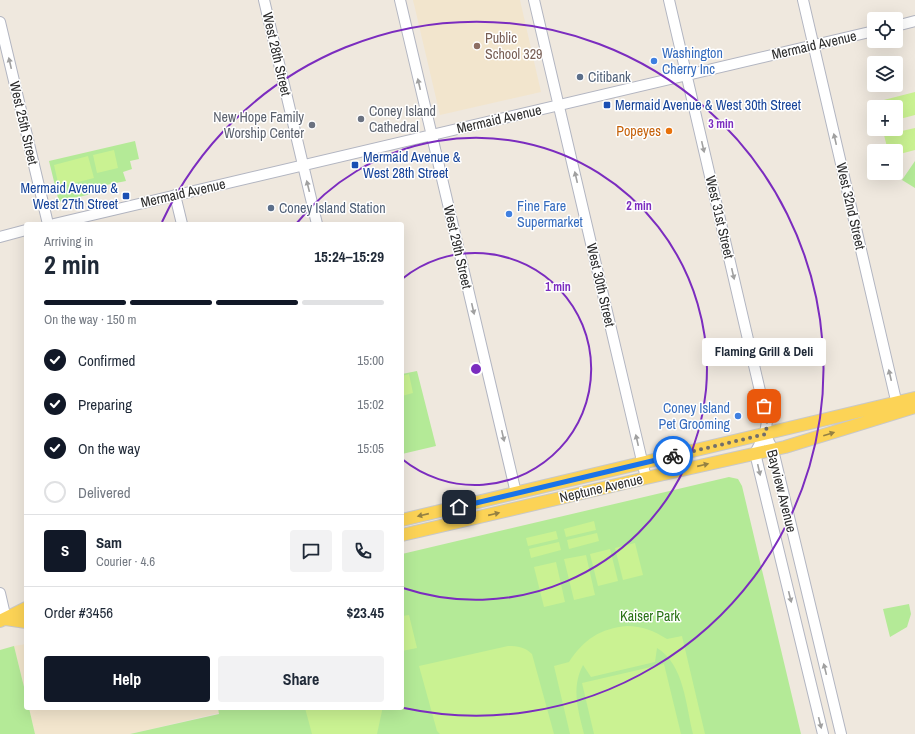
<!DOCTYPE html>
<html lang="en">
<head>
<meta charset="utf-8">
<style>
	body { margin:0; font-family:"Archivo Narrow",sans-serif; background:#f2f2f3; color:#1f2937; height:100vh; display:flex; flex-direction:column; font-size:15px; white-space:nowrap }
	* { box-sizing:border-box; margin:0 }
	p { font-size:13px; color:#747a83 }
	.icon { flex:none; width:22px; height:22px; fill:none; stroke:currentColor; stroke-width:2; stroke-linecap:round; stroke-linejoin:round }
	.map { position:relative; flex:1; overflow:hidden }
	.panel { position:absolute; left:24px; top:222px; width:380px; height:488px; display:flex; flex-direction:column; background:#fff; border-radius:4px; box-shadow:0 4px 16px #0002 }
	.panel>* { flex:none }
	.fabs { position:absolute; left:867px; top:12px; display:grid; gap:8px }
	.fabs a { display:grid; place-items:center; width:36px; height:36px; border-radius:4px; background:#fff; box-shadow:0 4px 16px #0002; font-size:20px }
	.pin { position:absolute; display:grid; place-items:center; width:34px; height:34px; color:#fff; margin:-17px; border-radius:8px; box-shadow:0 2px 6px #0006 }
	.courier { position:absolute; display:grid; place-items:center; width:40px; height:40px; margin:-20px; border:3px solid #1a73e8; border-radius:50%; background:#fff; color:#222; box-shadow:0 1px 5px #0007 }
	.bubble { position:absolute; height:28px; border-radius:4px; background:#fff; box-shadow:0 4px 16px #0002; font-size:13px; font-weight:800; line-height:28px; text-align:center }
	.head em { font-style:normal; font-weight:800 }
	.head div { display:flex; flex-direction:column-reverse }
	.head { display:flex; align-items:center; justify-content:space-between; height:68px; padding:0 20px }
	h1 { font-size:26px; font-weight:800; line-height:30px }
	.bar { display:grid; grid-template-columns:repeat(4,1fr); gap:6px 4px; align-content:center; height:48px; padding:0 20px }
	.bar i { height:5px; border-radius:3px; background:#e0e1e3 }
	.bar .active { background:#111827 }
	.bar p { grid-column:span 4 }
	.line { display:flex; align-items:center; gap:10px; padding:0 20px; border-top:1px solid #e0e1e3 }
	.line div { flex:1 }
	.round { display:grid; place-items:center; flex:none; width:42px; height:42px; border-radius:4px; background:#f2f2f3 }
	ol { padding:0 20px; list-style:none }
	li { display:flex; align-items:center; gap:12px; height:44px }
	li p { margin-inline-start:auto }
	li .icon { padding:4px; border-radius:50%; background:#111827; color:#fff; stroke-width:4 }
	li:last-child { color:#747a83 }
	li i { width:22px; height:22px; border:2px solid #e0e1e3; border-radius:50% }
	.button { display:flex; gap:8px; margin-top:auto; padding:8px 20px }
	.button a { flex:1; height:46px; border-radius:4px; background:#111827; color:#fff; font-size:16px; font-weight:800; line-height:46px; text-align:center }
	.button a+a { background:#f2f2f3; color:#1f2937 }
	.map>svg:first-child { display:block }
	.education { fill:#f2e5cd }
	.green { fill:#b4ea97 }
	.pitch { fill:#caf292 }
	.lines { fill:none; stroke-linecap:round; stroke-linejoin:round }
	.minor-casing { stroke:#b2b5c1; stroke-width:12 }
	.major-casing { stroke:#c8c8c8; stroke-width:14 }
	.minor { stroke:#fff; stroke-width:10 }
	.major { stroke:#fcd356; stroke-width:12 }
	.oneway { fill:#a0a0a0 }
	.oneway2 { fill:#948042 }
	.done { stroke:#716e6b; stroke-width:4; stroke-dasharray:0 7.2 }
	.route { stroke:#1a73e8; stroke-width:5 }
	.ring { fill:none; stroke:#7b2cbf; stroke-width:2 }
	.education-dot { fill:#8d6e63; stroke:#fff; stroke-width:1.5 }
	.shop-dot { fill:#3f7fe0; stroke:#fff; stroke-width:1.5 }
	.service-dot { fill:#5c6f8a; stroke:#fff; stroke-width:1.5 }
	.transit-dot { fill:#1a4fb4; stroke:#fff; stroke-width:1.5 }
	.worship-dot { fill:#6b7280; stroke:#fff; stroke-width:1.5 }
	.food-dot { fill:#e8710a; stroke:#fff; stroke-width:1.5 }
	.labels { text-anchor:middle; dominant-baseline:central; stroke-width:3; stroke-linejoin:round; paint-order:stroke }
	.education-label { font-size:14px; fill:#785e54; stroke:#fff; text-anchor:start }
	.street-label { font-size:14px; fill:#2d2d2d; stroke:#fff }
	.shop-label { font-size:14px; fill:#366cbe; stroke:#fff; text-anchor:start }
	.service-label { font-size:14px; fill:#4e5e75; stroke:#fff; text-anchor:start }
	.transit-label { font-size:14px; fill:#164399; stroke:#fff; text-anchor:start }
	.worship-label { font-size:14px; fill:#5b616d; stroke:#fff; text-anchor:start }
	.food-label { font-size:14px; fill:#c56008; stroke:#fff; text-anchor:end }
	.park-label { font-size:14px; fill:#297215; stroke:#fff }
	.centre { fill:#7b2cbf; stroke:#fff; stroke-width:2 }
	.ring-label { font-size:12px; text-anchor:middle; font-weight:bold; fill:#7b2cbf; stroke:#fff; stroke-width:3; stroke-linejoin:round; paint-order:stroke }
</style>
</head>
<body>
<div class="map">
<svg width="915" height="734" viewBox="0 0 915 734">
	<rect width="100%" height="100%" fill="#efe8de"/>
	<!-- education -->
	<path class="education" d="M413 0H520L541 92 440 115Z
		M26 644V695L14 646Z
		M29 708H218L219 713 130 734H35Z"/>
	<!-- green -->
	<path class="green" d="M135 141 139 159 130 161 132 169 123 172 126 181 106 185 107 190 59 202 49 161Z
		M915 161V188L902 180Z
		M417 371 436 446 402 454V374Z
		M729 477 738 479 742 486 801 734H130L219 714 218 708H402V554Z
		M909 604 911 614 907 627 890 637 883 609Z
		M14 646 26 695V708H29L35 734H0V650Z"/>
	<!-- pitch -->
	<path class="pitch" d="M915 92V115L896 120V107H877L876 102Z
		M915 128V150L896 155V151H888L884 135Z
		M114 150 118 168 97 173 93 155Z
		M88 156 94 178 59 187 54 165Z
		M409 374 413 393 402 396V376Z
		M594 521 596 530 566 537 564 529Z
		M556 531 558 539 528 546 526 538Z
		M597 533 599 541 569 549 567 540Z
		M559 542 561 550 531 558 529 549Z
		M635 543 643 575 623 580 615 548Z
		M610 549 618 581 598 586 590 554Z
		M586 555 595 595 574 600 564 559Z
		M556 562 565 602 544 607 534 567Z
		M409 615 417 648 402 651V616Z
		M627 626C642 626 654 631 667 639L682 636 705 734H693C686 706 684 664 657 648L655 662 591 677 583 665C571 688 578 710 584 734H570L554 666 569 662C583 640 601 628 627 626Z
		M508 646C518 646 525 647 532 654L554 734H440L437 731 419 666Z
		M664 664 681 734H594L582 683Z
		M305 708H382V711L377 734H312Z"/>
	<g class="lines">
		<!-- minor casing -->
		<g class="minor-casing">
			<path id="minor" d="M264 0 317 224
				M400 0 516 493
				M534 0 646 478
				M669 0 767 421 765 434 755 453 823 734
				M803 0 898 409
				M0 22 48 224
				M896 26 915 21
				M175 195 182 224
				M54 224 874 31
				M0 237 26 230
				M765 434 773 450 841 734
				M0 593 6 619"/>
		</g>
		<!-- major casing -->
		<g class="major-casing">
			<path id="major" d="M402 520 915 398
				M402 535 646 478 785 447 915 407
				M6 619 26 622
				M0 621 26 608"/>
		</g>
		<!-- minor -->
		<use href="#minor" class="minor"/>
		<!-- major -->
		<use href="#major" class="major"/>
	</g>
	<!-- one-way arrows -->
	<defs><path id="oneway-solid" d="M-6-.8H1V-3.2L6.5 0L1 3.2V.8H-6Z"/></defs>
	<g class="oneway">
		<use href="#oneway-solid" transform="translate(10 63) rotate(-103)"/>
		<use href="#oneway-solid" transform="translate(419 84) rotate(-103)"/>
		<use href="#oneway-solid" transform="translate(835 139) rotate(-103)"/>
		<use href="#oneway-solid" transform="translate(703 147) rotate(77)"/>
		<use href="#oneway-solid" transform="translate(576 177) rotate(-103)"/>
		<use href="#oneway-solid" transform="translate(308 186) rotate(-104)"/>
		<use href="#oneway-solid" transform="translate(733 274) rotate(77)"/>
		<use href="#oneway-solid" transform="translate(473 309) rotate(77)"/>
		<use href="#oneway-solid" transform="translate(890 375) rotate(-103)"/>
		<use href="#oneway-solid" transform="translate(503 436) rotate(77)"/>
		<use href="#oneway-solid" transform="translate(637 440) rotate(-103)"/>
		<use href="#oneway-solid" transform="translate(759 470) rotate(77)"/>
		<use href="#oneway-solid" transform="translate(790 597) rotate(76)"/>
		<use href="#oneway-solid" transform="translate(825 669) rotate(-104)"/>
		<use href="#oneway-solid" transform="translate(820 723) rotate(76)"/>
	</g>
	<g class="oneway2">
		<use href="#oneway-solid" transform="translate(829 434) rotate(-17)"/>
		<use href="#oneway-solid" transform="translate(703 465) rotate(-13)"/>
		<use href="#oneway-solid" transform="translate(494 514) rotate(-13)"/>
		<use href="#oneway-solid" transform="translate(423 515) rotate(167)"/>
	</g>
	<g class="lines">
		<!-- done -->
		<path class="done" d="M673 456 766 434 767 421 764 406"/>
		<!-- route -->
		<path class="route" d="M459 507 673 456"/>
	</g>
	<!-- distance rings -->
	<g class="ring">
		<path d="M402 279A116 116 0 1 1 402 459"/>
		<path d="M296 224A231 231 0 1 1 403 588"/>
		<path d="M162 222A347 347 0 1 1 404 708"/>
	</g>
	<!-- markers -->
	<circle class="education-dot" cx="477" cy="46" r="4"/>
	<g class="shop-dot">
		<circle cx="654" cy="61" r="4"/>
		<circle cx="509" cy="214" r="4"/>
		<circle cx="738" cy="416" r="4"/>
	</g>
	<g class="service-dot">
		<circle cx="580" cy="77" r="4"/>
		<circle cx="271" cy="208" r="4"/>
	</g>
	<g class="transit-dot">
		<rect x="603" y="101" width="8" height="8" rx="2"/>
		<rect x="351" y="161" width="8" height="8" rx="2"/>
		<rect x="122" y="192" width="8" height="8" rx="2"/>
	</g>
	<g class="worship-dot">
		<circle cx="361" cy="119" r="4"/>
		<circle cx="312" cy="125" r="4"/>
	</g>
	<circle class="food-dot" cx="669" cy="131" r="4"/>
	<g class="labels">
		<!-- education labels -->
		<g class="education-label">
			<text x="485" y="38">Public<tspan x="485" dy="16">School 329</tspan></text>
		</g>
		<!-- street labels -->
		<g class="street-label">
			<text transform="translate(814 45) rotate(-13)">Mermaid Avenue</text>
			<text transform="translate(277 54) rotate(77)">West 28th Street</text>
			<text transform="translate(499 119) rotate(-13)">Mermaid Avenue</text>
			<text transform="translate(24 123) rotate(77)">West 25th Street</text>
			<text transform="translate(183 193) rotate(-13)">Mermaid Avenue</text>
			<text transform="translate(851 206) rotate(77)">West 32nd Street</text>
			<text transform="translate(720 217) rotate(77)">West 31st Street</text>
			<text transform="translate(458 247) rotate(77)">West 29th Street</text>
			<text transform="translate(601 285) rotate(77)">West 30th Street</text>
			<text transform="translate(601 488) rotate(-13)">Neptune Avenue</text>
			<text transform="translate(782 491) rotate(76)">Bayview Avenue</text>
		</g>
		<!-- shop labels -->
		<g class="shop-label">
			<text x="662" y="53">Washington<tspan x="662" dy="16">Cherry Inc</tspan></text>
			<text x="517" y="206">Fine Fare<tspan x="517" dy="16">Supermarket</tspan></text>
			<text x="730" y="408" text-anchor="end">Coney Island<tspan x="730" dy="16">Pet Grooming</tspan></text>
		</g>
		<!-- service labels -->
		<g class="service-label">
			<text x="588" y="77">Citibank</text>
			<text x="279" y="208">Coney Island Station</text>
		</g>
		<!-- transit labels -->
		<g class="transit-label">
			<text x="615" y="105">Mermaid Avenue &amp; West 30th Street</text>
			<text x="363" y="157">Mermaid Avenue &amp;<tspan x="363" dy="16">West 28th Street</tspan></text>
			<text x="118" y="188" text-anchor="end">Mermaid Avenue &amp;<tspan x="118" dy="16">West 27th Street</tspan></text>
		</g>
		<!-- worship labels -->
		<g class="worship-label">
			<text x="369" y="111">Coney Island<tspan x="369" dy="16">Cathedral</tspan></text>
			<text x="304" y="117" text-anchor="end">New Hope Family<tspan x="304" dy="16">Worship Center</tspan></text>
		</g>
		<!-- food labels -->
		<g class="food-label">
			<text x="661" y="131">Popeyes</text>
		</g>
		<!-- park labels -->
		<g class="park-label">
			<text x="650" y="616">Kaiser Park</text>
		</g>
	</g>
	<circle cx="476" cy="369" r="6" class="centre"/>
	<g class="ring-label">
		<text x="721" y="128">3 min</text>
		<text x="639" y="210">2 min</text>
		<text x="558" y="291">1 min</text>
	</g>
</svg>
<div class="fabs">
<a><svg class="icon" aria-label="locate" viewBox="0 0 24 24"><circle cx="12" cy="12" r="6"/><path d="M12 2v4M12 18v4M2 12h4M18 12h4"/></svg></a>
<a><svg class="icon" aria-label="layers" viewBox="0 0 24 24"><path d="M12 4l9 5-9 5-9-5zM3 14l9 5 9-5"/></svg></a>
<a>+</a>
<a>−</a>
</div>
<div class="pin" style="left:764px;top:406px;background:#ea580c"><svg class="icon" aria-label="bag" viewBox="0 0 24 24"><path d="M5 8h14l-1 12H6zM9 8a3 3 0 0 1 6 0"/></svg></div>
<div class="pin" style="left:459px;top:507px;background:#1f2937"><svg class="icon" aria-label="home" viewBox="0 0 24 24"><path d="M3 11l9-7 9 7M6 9v11h12V9"/></svg></div>
<div class="courier" style="left:673px;top:456px"><svg class="icon" aria-label="bike" viewBox="0 0 24 24"><circle cx="6" cy="16" r="4"/><circle cx="18" cy="16" r="4"/><path d="M6 16l4-8h5l3 8M10 8l3 8H6M13 5h3"/></svg></div>
<div class="bubble" style="left:702px;top:338px;width:124px">Flaming Grill &amp; Deli</div>
<section class="panel">
<div class="head"><div><h1>2 min</h1><p>Arriving in</p></div><em>15:24–15:29</em></div>
<div class="bar"><i class="active"></i><i class="active"></i><i class="active"></i><i></i><p>On the way · 150 m</p></div>
<ol>
<li><svg class="icon" aria-label="check" viewBox="0 0 24 24"><path d="M5 12l5 5 9-10"/></svg>Confirmed<p>15:00</p></li>
<li><svg class="icon" aria-label="check" viewBox="0 0 24 24"><path d="M5 12l5 5 9-10"/></svg>Preparing<p>15:02</p></li>
<li><svg class="icon" aria-label="check" viewBox="0 0 24 24"><path d="M5 12l5 5 9-10"/></svg>On the way<p>15:05</p></li>
<li><i></i>Delivered</li>
</ol>
<div class="line" style="height:72px"><b class="round" style="background:#111827;color:#fff">S</b><div><b>Sam</b><p>Courier · 4.6</p></div><a class="round"><svg class="icon" aria-label="chat" viewBox="0 0 24 24"><path d="M4 5h16v11H9l-5 4z"/></svg></a><a class="round"><svg class="icon" aria-label="phone" viewBox="0 0 24 24"><path d="M5 4h4l2 5-3 2q2 4 5 5l2-3 5 2v4C11 20 4 13 5 4z"/></svg></a></div>
<div class="line" style="height:52px"><div>Order #3456</div><b>$23.45</b></div>
<div class="button"><a>Help</a><a>Share</a></div>
</section>
</div>
</body>
</html>
